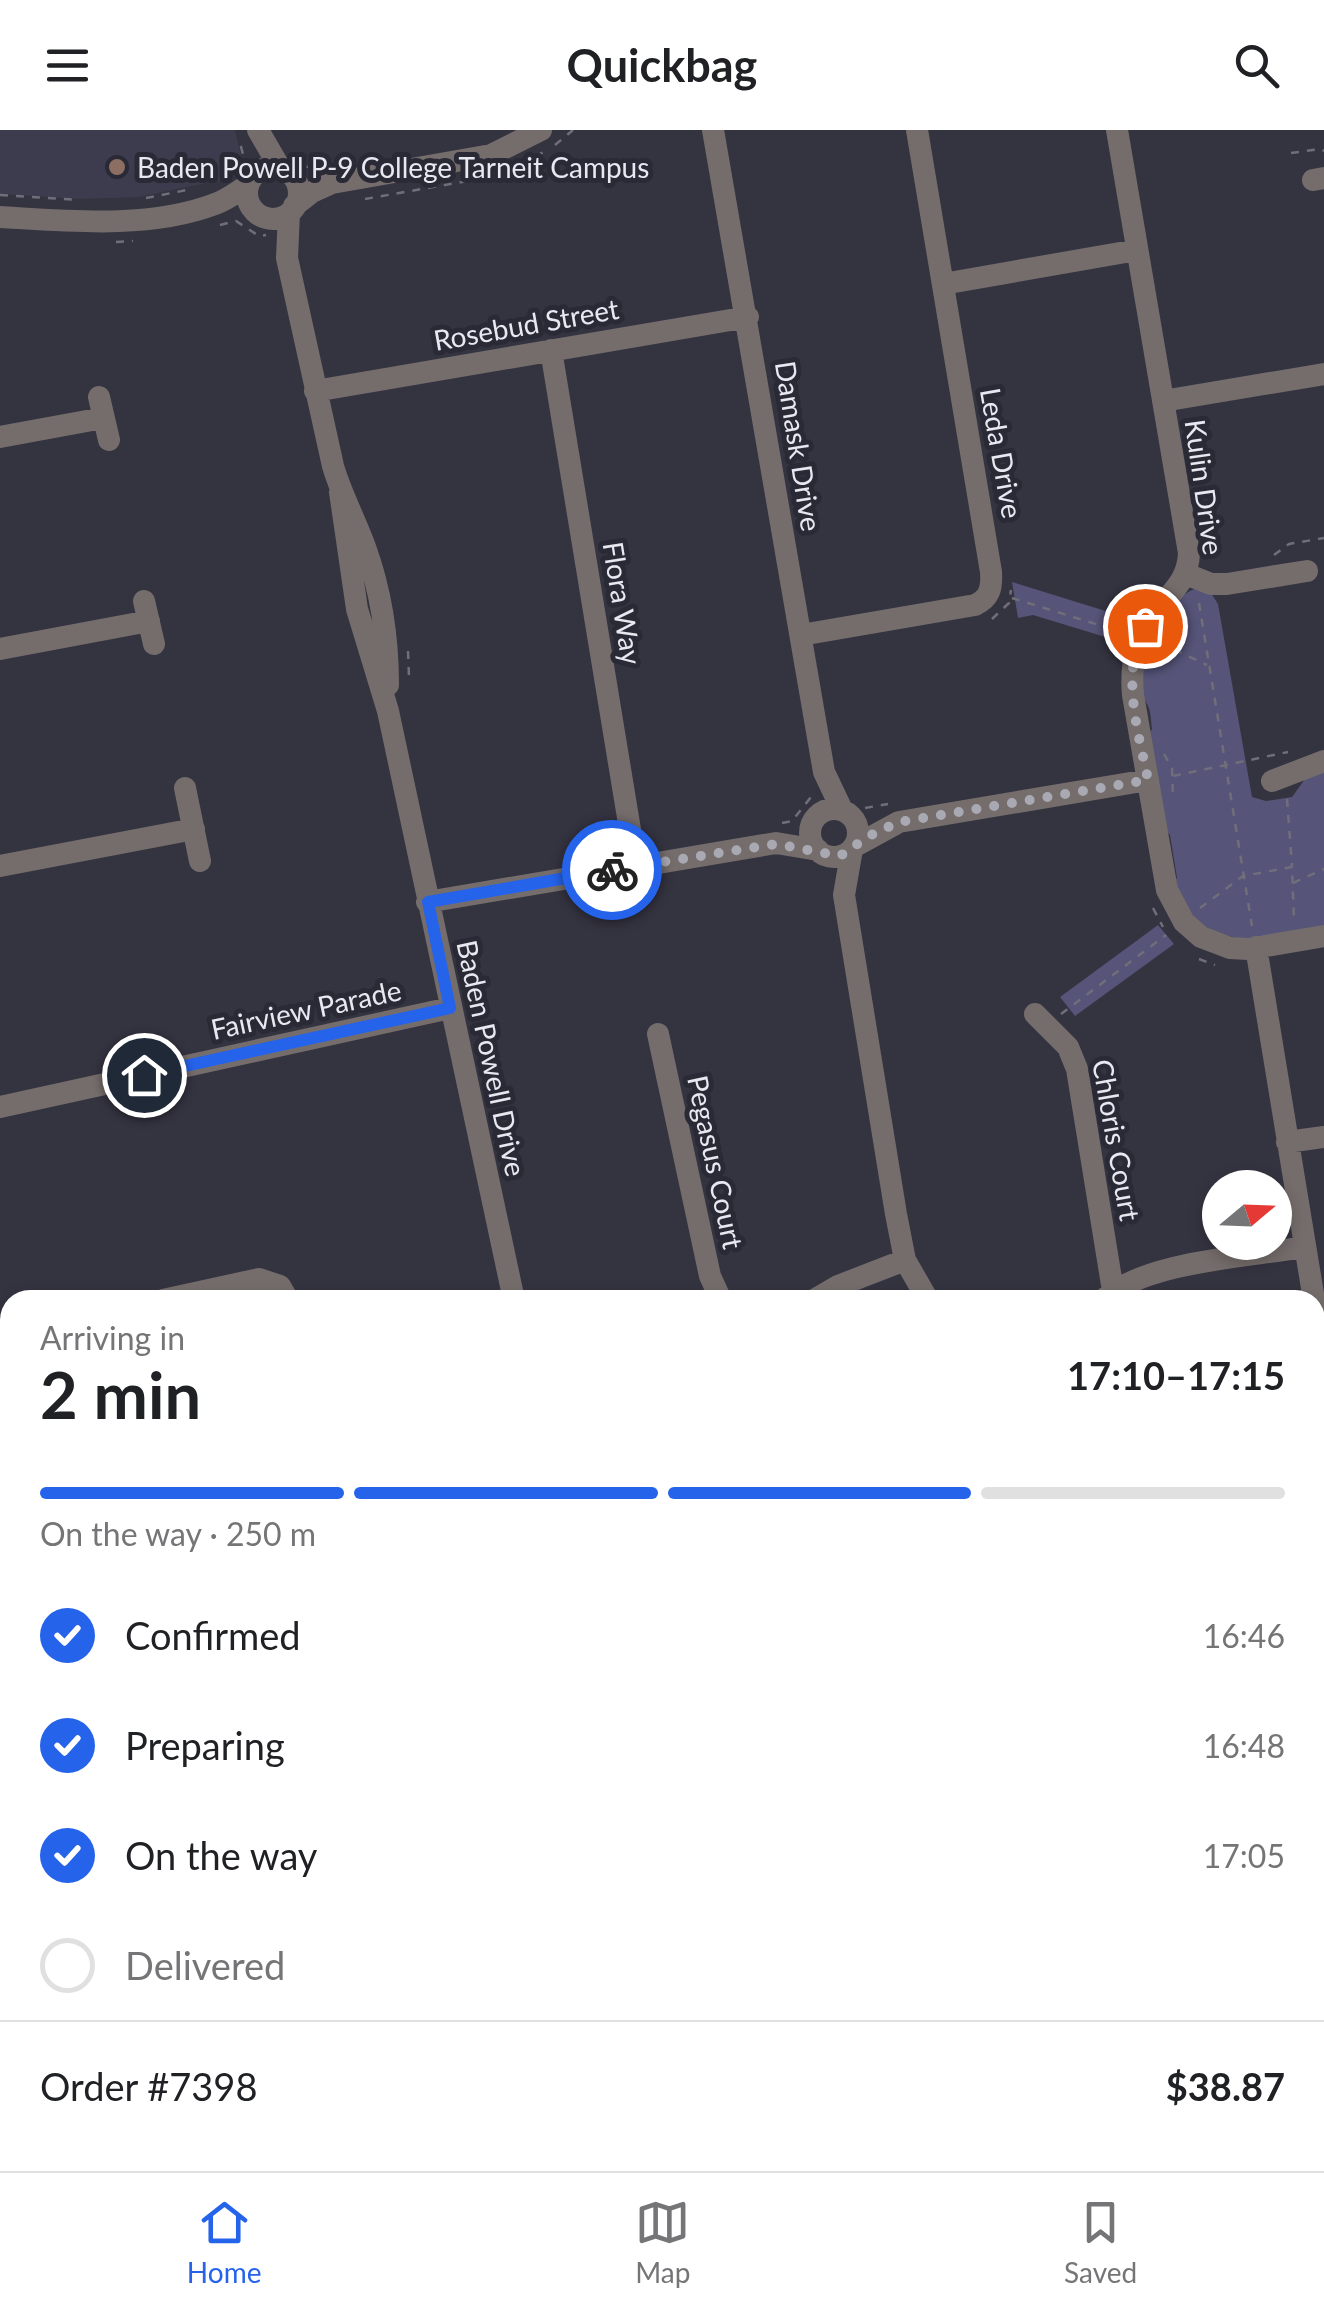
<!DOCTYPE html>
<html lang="en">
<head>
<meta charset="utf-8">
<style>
	body { margin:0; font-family:Lato,sans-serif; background:#f2f2f2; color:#202124; height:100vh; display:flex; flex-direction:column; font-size:38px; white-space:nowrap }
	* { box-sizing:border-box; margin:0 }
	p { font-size:32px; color:#757577 }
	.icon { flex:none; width:55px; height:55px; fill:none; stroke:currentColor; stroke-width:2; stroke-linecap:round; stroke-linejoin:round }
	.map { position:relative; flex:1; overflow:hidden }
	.drawer { position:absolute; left:0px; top:1160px; width:1325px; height:882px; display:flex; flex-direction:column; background:#fff; border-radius:30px 30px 0 0; box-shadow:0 5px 15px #0003 }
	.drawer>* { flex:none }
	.needle { width:65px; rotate:71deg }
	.buttons { position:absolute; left:1202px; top:1040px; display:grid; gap:20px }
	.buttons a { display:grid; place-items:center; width:90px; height:90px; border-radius:50%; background:#fff; box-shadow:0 5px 15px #0003; font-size:50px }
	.pin { position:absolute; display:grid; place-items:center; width:85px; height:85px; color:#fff; margin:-42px; border:5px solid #fff; border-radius:50%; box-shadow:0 2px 10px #0007 }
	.courier { position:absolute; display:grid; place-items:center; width:100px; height:100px; margin:-50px; border:8px solid #2563eb; border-radius:50%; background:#fff; color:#222; box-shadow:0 2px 12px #0007 }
	.head em { font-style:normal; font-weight:700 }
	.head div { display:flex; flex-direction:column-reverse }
	.head { display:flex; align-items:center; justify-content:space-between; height:170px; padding:0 40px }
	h1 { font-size:65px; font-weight:700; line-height:75px }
	.bar { display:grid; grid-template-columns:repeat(4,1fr); gap:15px 10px; align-content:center; height:120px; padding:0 40px }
	.bar i { height:12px; border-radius:8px; background:#e0e0e0 }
	.bar .active { background:#2563eb }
	.bar p { grid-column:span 4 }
	.line { display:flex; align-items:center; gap:25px; padding:0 40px; border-top:2px solid #e0e0e0 }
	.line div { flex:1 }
	ol { padding:0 40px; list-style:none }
	li { display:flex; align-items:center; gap:30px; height:110px }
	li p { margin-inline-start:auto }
	li .icon { padding:10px; border-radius:50%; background:#2563eb; color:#fff; stroke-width:4 }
	li:last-child { color:#757577 }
	li i { width:55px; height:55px; border:5px solid #e0e0e0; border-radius:50% }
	header { display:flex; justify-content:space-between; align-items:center; height:130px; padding:0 40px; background:#fff; font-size:45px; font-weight:700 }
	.menu { display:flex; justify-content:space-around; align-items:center; height:140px; border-top:2px solid #e0e0e0; background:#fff; font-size:28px; color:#757577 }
	.menu a { display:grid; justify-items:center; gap:5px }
	.menu .active { color:#2563eb }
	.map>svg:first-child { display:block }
	.built { fill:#3c3c4e }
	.green { fill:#565478 }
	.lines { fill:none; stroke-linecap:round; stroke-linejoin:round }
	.stream { stroke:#052328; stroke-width:5 }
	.path { stroke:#6f6e7a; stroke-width:2.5; stroke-dasharray:8 8; stroke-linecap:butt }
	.minor { stroke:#756d6c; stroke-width:22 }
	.done { stroke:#a9a9b3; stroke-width:10; stroke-dasharray:0 18 }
	.route { stroke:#2563eb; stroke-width:12 }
	.education-dot { fill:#8d6e63; stroke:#2a2936; stroke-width:4 }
	.labels { text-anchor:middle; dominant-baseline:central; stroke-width:10; stroke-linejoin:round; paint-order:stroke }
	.poi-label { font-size:28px; fill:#e8e8f1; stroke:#2a2936; text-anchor:start }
	.street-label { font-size:28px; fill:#e8e8f1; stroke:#2a2936 }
</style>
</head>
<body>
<header><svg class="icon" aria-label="menu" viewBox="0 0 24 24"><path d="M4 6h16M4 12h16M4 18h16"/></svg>Quickbag<svg class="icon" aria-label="search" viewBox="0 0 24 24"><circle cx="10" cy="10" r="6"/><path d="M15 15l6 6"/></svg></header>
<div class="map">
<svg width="1324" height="2041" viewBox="0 0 1324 2041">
	<rect width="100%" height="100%" fill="#343340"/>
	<!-- built -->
	<path class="built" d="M0 0H235L241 26 226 49 139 67 79 69 0 64Z"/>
	<!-- green -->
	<path class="green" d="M1012 452 1125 487 1115 510 1033 485 1018 488Z
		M1198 458 1209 460 1218 474 1252 667 1266 671 1292 667 1305 649 1324 638V799L1250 812 1201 798 1172 754 1177 748 1170 705 1163 698 1148 606 1152 599C1151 593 1151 582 1148 576 1143 566 1138 559 1139 547 1141 518 1169 465 1198 458Z
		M1158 795 1174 814 1075 886 1060 867Z
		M1324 1633V2041H1226V2033L1315 2032V1643Z
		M0 1843 10 1862V1974L0 1976Z
		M10 2016V2032L107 2033 108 2041H0V2018Z
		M381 2033H514L516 2041H383Z"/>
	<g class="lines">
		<!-- stream -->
		<path class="stream" d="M1315 1834 1324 1805
			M1315 1970 1324 1980
			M3 2041 7 2020"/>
		<!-- path -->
		<path class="path" d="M555 15 573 0
			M1291 23 1320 19 1324 21
			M301 33 307 37 322 34
			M237 37 244 28 240 13
			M507 41 544 22
			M0 65 78 70
			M146 68 192 59
			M365 69 485 48
			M220 95 236 91 259 106 266 105
			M116 112 133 111
			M1274 425 1289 414 1324 408
			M1012 468 1102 496 1125 500
			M1199 473 1252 796
			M992 489 1009 473 1011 460
			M1160 513 1207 535
			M408 521 409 547
			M1164 624 1172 638 1173 669
			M1173 646 1288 622
			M1287 669 1292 736
			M865 678 888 674
			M782 693 792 691 811 667
			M1293 753 1324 739
			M1153 778 1163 797
			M1200 778 1243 746 1292 737 1294 791
			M1199 829 1215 835
			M1061 884 1166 805
			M1315 1285 1324 1282
			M1315 1665 1324 1657"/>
		<!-- minor -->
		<path class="minor" d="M258 0 280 38
			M713 0 824 642 842 680
			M1117 0 1189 423C1188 451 1171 462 1155 483 1136 508 1130 534 1133 565L1167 760 1184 792 1201 807 1230 818 1248 819 1324 806
			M247 63a26 26 0 1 1 52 0a26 26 0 1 1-52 0Z
			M1313 50 1324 48
			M294 76 312 62 332 53 491 25 541 0
			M289 83 287 128 333 336C341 364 355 389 365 417 381 461 388 508 388 555
			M0 87C68 91 150 99 215 74 227 70 238 61 248 55
			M943 154 1137 120
			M551 220 636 736
			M315 261 748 187
			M99 267 109 310
			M1163 271 1324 244
			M0 307 103 288
			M340 362 357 479 388 581 514 1170
			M1186 444 1211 454H1227L1307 441
			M144 471 154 514
			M801 505 975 475C990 468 992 458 991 442L917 0
			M0 519 149 491
			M1272 651 1324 631
			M185 658 200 731
			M810 703a24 24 0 1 1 48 0a24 24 0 1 1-48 0Z
			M855 716 899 692 1148 650
			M852 719 844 765 896 1084 905 1130 928 1170
			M0 736 194 699
			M427 772 776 713 818 720
			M1256 817 1314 1170
			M1035 884 1068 917 1077 939 1113 1161
			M658 904 710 1146 721 1170
			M0 977 450 878
			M1287 1012 1324 1007
			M163 1170 259 1149 280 1156 288 1170
			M814 1170 838 1156 905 1130
			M1103 1170C1145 1131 1248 1127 1304 1117
			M1315 1178 1324 1227
			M0 1206 10 1204
			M1315 1308 1324 1305
			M0 1575 10 1573
			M1315 1593 1324 1598
			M0 1799 10 1797
			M0 1815 10 1839
			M0 2001 10 1999
			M119 2032 120 2041
			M227 2032 228 2041
			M770 2032 778 2041
			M1209 2032V2041
			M734 2041 743 2032
			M804 2041 812 2032"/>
	</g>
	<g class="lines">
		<!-- done -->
		<path class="done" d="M612 740 776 714 840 726 869 706 899 692 1148 650C1138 600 1120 544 1145 496"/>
		<!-- route -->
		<path class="route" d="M144 945 450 878 428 772 612 740"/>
	</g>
	<!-- markers -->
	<circle class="education-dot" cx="117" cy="37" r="10"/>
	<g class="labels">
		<!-- poi labels -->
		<g class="poi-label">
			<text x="137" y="37">Baden Powell P-9 College Tarneit Campus</text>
		</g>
		<!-- street labels -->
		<g class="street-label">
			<text transform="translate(526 194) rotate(-10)">Rosebud Street</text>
			<text transform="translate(799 316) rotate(81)">Damask Drive</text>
			<text transform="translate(1002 323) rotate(80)">Leda Drive</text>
			<text transform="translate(1205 357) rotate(82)">Kulin Drive</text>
			<text transform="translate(623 473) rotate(81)">Flora Way</text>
			<text transform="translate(306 879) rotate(-12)">Fairview Parade</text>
			<text transform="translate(492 928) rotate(78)">Baden Powell Drive</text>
			<text transform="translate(1117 1010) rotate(80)">Chloris Court</text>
			<text transform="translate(716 1032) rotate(78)">Pegasus Court</text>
		</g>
	</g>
</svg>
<div class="buttons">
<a><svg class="needle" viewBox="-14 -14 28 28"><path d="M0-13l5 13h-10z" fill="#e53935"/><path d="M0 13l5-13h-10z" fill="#757577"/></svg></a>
</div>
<div class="pin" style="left:1145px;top:496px;background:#ea580c"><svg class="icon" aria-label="bag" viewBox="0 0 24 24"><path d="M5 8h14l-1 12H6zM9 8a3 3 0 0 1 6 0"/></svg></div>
<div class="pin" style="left:144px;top:945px;background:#1f2937"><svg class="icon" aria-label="home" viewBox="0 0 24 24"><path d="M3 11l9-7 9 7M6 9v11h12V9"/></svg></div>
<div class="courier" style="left:612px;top:740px"><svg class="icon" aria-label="bike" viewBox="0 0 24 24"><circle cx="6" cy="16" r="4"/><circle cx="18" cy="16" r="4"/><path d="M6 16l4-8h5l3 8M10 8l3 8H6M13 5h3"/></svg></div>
<section class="drawer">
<div class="head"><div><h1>2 min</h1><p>Arriving in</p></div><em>17:10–17:15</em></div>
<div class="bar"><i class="active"></i><i class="active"></i><i class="active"></i><i></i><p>On the way · 250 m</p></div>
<ol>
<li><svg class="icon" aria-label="check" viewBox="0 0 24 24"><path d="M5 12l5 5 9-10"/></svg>Confirmed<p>16:46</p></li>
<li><svg class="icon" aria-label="check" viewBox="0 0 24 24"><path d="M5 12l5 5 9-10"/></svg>Preparing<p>16:48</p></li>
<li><svg class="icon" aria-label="check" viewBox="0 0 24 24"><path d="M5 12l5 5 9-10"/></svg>On the way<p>17:05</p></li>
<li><i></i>Delivered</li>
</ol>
<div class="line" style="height:130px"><div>Order #7398</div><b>$38.87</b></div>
</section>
</div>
<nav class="menu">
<a class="active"><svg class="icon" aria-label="home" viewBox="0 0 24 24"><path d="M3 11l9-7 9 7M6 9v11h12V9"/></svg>Home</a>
<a><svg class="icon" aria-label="map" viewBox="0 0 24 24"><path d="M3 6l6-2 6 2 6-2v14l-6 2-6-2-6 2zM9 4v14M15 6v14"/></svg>Map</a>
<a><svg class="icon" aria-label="saved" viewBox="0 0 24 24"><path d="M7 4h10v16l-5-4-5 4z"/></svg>Saved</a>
</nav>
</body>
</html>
